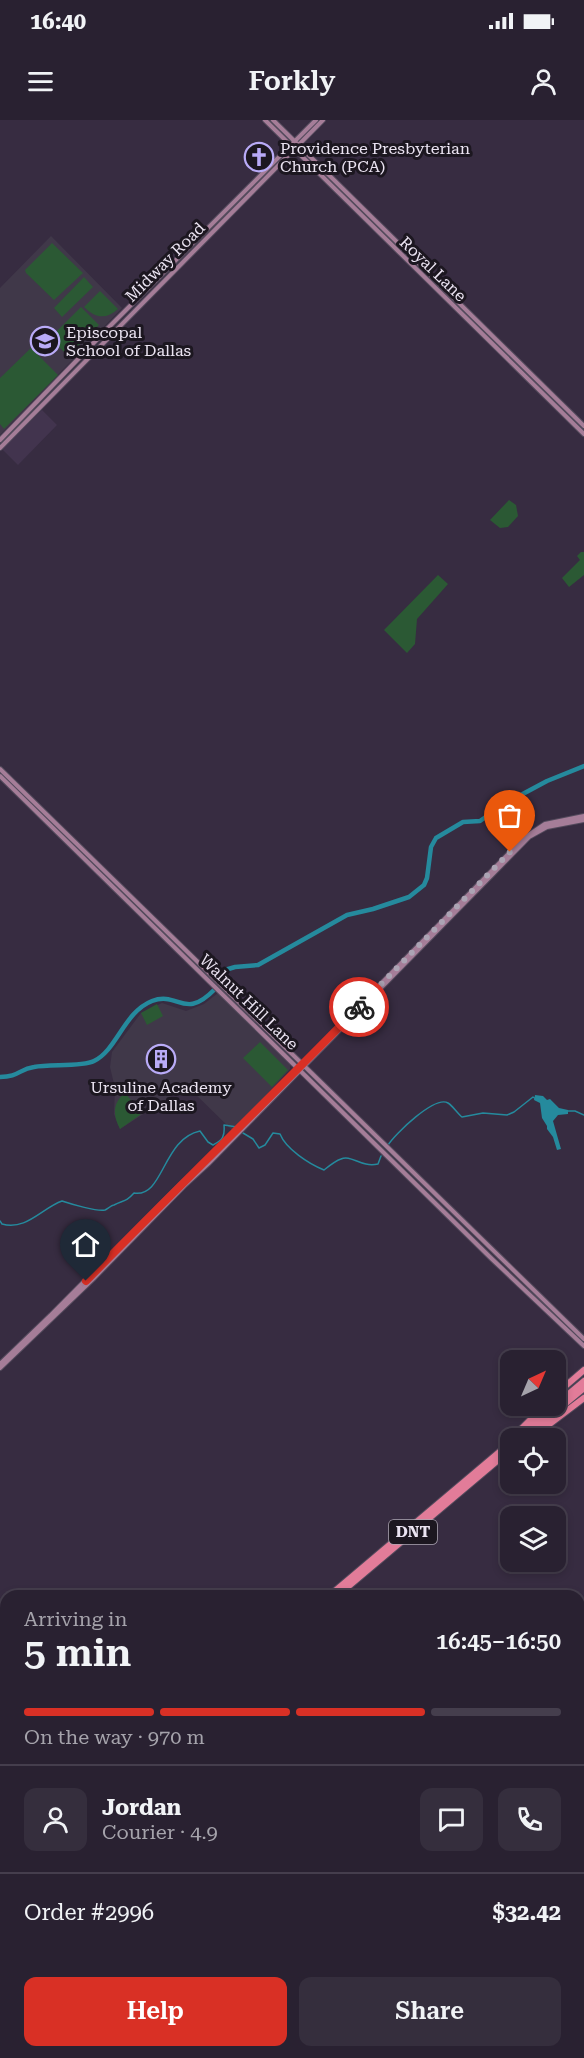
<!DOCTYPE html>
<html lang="en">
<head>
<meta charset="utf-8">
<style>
	body { margin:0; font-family:"Roboto Serif",serif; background:#352e3d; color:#f1f3f6; height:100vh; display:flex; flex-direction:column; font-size:22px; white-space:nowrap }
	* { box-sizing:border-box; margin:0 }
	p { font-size:20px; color:#a5a3ab }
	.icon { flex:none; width:33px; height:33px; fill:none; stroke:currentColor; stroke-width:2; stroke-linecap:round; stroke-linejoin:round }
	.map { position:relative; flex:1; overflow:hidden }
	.sheet { position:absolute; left:0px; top:1470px; width:585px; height:468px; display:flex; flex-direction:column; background:#292131; border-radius:18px 18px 0 0; box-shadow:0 3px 9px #0003,0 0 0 2px #453e4d }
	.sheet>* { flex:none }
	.needle { width:39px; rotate:44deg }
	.buttons { position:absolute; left:500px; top:1230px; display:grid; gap:12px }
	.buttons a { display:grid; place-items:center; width:66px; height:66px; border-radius:12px; background:#292131; box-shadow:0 3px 9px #0003,0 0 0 2px #453e4d; font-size:30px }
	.pin { position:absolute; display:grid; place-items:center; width:51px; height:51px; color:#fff; margin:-62px -26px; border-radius:50% 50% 50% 0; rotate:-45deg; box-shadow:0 0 6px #0007 }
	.pin .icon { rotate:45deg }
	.courier { position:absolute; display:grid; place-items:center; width:60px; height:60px; margin:-30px; border:4px solid #d93025; border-radius:50%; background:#fff; color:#222; box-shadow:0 2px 8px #0007 }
	.summary em { font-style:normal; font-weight:600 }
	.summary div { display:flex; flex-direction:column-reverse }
	.summary { display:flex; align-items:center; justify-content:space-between; height:102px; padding:0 24px }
	h1 { font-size:39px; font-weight:600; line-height:45px }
	.bar { display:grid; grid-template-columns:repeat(4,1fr); gap:9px 6px; align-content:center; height:72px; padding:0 24px }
	.bar i { height:8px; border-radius:4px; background:#453e4d }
	.bar .on { background:#d93025 }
	.bar p { grid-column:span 4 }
	.line { display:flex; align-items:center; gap:15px; padding:0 24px; border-top:2px solid #453e4d }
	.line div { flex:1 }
	.round { display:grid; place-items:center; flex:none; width:63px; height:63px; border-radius:12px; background:#352e3d }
	.action { display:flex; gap:12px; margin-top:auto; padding:12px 24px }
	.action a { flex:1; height:69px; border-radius:12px; background:#d93025; color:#fff; font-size:24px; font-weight:600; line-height:69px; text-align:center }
	.action a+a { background:#352e3d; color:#f1f3f6 }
	.status { display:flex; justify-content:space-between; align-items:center; height:42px; padding:0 30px; background:#292131; direction:ltr }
	.status svg { height:16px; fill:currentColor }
	header { display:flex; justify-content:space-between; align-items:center; height:78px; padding:0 24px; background:#292131; font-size:27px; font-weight:600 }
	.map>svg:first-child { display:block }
	.built { fill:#42344e }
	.education { fill:#403849 }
	.green { fill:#2b5934 }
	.water { fill:#258a9d }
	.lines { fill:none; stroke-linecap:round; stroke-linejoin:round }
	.stream { stroke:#258a9d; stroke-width:1.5 }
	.river { stroke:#258a9d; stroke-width:4.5 }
	.secondary-casing { stroke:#534a5c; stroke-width:6 }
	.primary-casing { stroke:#534a5c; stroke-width:8 }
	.highway-casing { stroke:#534a5c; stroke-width:8 }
	.secondary { stroke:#a57d98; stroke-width:4 }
	.primary { stroke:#bf7d98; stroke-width:5 }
	.highway { stroke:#e27c99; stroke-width:6 }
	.done { stroke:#aca4b4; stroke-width:6; stroke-dasharray:0 10.8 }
	.route { stroke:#d93025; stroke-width:8 }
	.labels { text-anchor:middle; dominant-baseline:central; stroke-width:6; stroke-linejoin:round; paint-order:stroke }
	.shield { fill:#1c1720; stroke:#ada6b3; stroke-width:1.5 }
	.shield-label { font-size:15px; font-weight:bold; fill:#ebe4f2 }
	.poi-label { font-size:16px; fill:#ebe4f2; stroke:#1c1720; text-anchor:start }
	.street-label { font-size:16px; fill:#ebe4f2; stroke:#1c1720 }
</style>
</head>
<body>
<div class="status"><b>16:40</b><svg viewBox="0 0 49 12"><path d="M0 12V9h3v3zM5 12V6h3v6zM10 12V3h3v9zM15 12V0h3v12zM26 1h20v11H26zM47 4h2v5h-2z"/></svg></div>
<header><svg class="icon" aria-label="menu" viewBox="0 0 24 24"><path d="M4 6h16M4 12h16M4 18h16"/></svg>Forkly<svg class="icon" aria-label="person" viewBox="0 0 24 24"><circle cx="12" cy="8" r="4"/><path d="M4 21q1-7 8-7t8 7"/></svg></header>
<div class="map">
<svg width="584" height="1938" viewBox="0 0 584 1938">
	<rect width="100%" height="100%" fill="#372c41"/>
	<!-- built -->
	<path class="built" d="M42 290 57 305 18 345 2 329Z
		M110 1932H229L223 1938H111L113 1935Z
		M242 1932H358L352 1938H236Z"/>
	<!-- education -->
	<path class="education" d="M51 116 122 188 0 315V168Z
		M218 873 290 944V949L233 1011 187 966 120 1009 114 994 115 968 110 947 112 932 141 893 162 883 186 891 204 884Z
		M0 1842 6 1849V1911L0 1905Z
		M60 1932H105L111 1934 106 1938H66Z"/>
	<!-- green -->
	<path class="green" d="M52 123 83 153 54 180 26 153 25 150Z
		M84 157 93 167 62 197 54 188Z
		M100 171 118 189C106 200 95 198 84 187Z
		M81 187 99 205 68 236 50 218Z
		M31 228 58 255 4 309 0 304V258Z
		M509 380 516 385 518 396 508 407 500 408 490 400Z
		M581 432H584V455L569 467 562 458 580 440 577 436Z
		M438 455 448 464 417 499 415 524 407 533 384 510Z
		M157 884 163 896 147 905 141 893Z
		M260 922 288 950 272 967 243 938Z
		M125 973 141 992 140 995 120 1009C113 996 112 983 125 973Z"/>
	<!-- water -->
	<path class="water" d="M535 975 543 976 547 980 550 979 559 988 568 990V994L558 995 553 1001 561 1029 557 1030 553 1017 547 1009V1006L542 998 540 983 534 980Z"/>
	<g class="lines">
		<!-- stream -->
		<path class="stream" d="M568 991H575L584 995
			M243 1013 253 1019 259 1028 265 1025 273 1013 280 1014C286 1029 309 1044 324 1050 329 1046 335 1041 341 1039 351 1034 361 1048 378 1044L381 1036
			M388 1025C395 1014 435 975 448 983 453 986 457 993 462 997L483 993 507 995 514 992 533 977 536 979
			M0 1101 2 1104C26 1111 42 1088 62 1081 71 1084 98 1092 105 1090 107 1089 112 1085 114 1085 124 1080 126 1082 134 1073 164 1078 162 1019 200 1011L208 1022 213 1025C223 1020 225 1016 224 1005L237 1007"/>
		<!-- river -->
		<path class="river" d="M219 858 225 850 235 847 258 845 347 795 373 789 409 777 424 765 427 758 431 727 436 718 463 702 480 701 504 684 547 661 584 646
			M0 957C19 957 19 949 34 947 50 944 82 947 94 941 117 930 124 892 152 881 179 871 184 901 215 869"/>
		<!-- secondary casing -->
		<g class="secondary-casing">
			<path id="secondary" d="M265 0 584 314
				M273 0 584 306
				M0 320 108 208 316 0
				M0 328 323 0
				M0 649 584 1219
				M0 656 492 1139 584 1226
				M0 1244 51 1195 180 1065 210 1038 524 718 545 704 584 696
				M0 1248 94 1158 185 1065 209 1043 529 717 547 707 584 700
				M228 1938 234 1932"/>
		</g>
		<!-- primary casing -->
		<g class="primary-casing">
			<path id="primary" d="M0 1552 6 1558
				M0 1560 6 1566
				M579 1574 584 1569
				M579 1582 584 1577
				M384 1932 390 1938
				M392 1932 398 1938"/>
		</g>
		<!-- highway casing -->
		<g class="highway-casing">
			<path id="highway" d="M555 1275 584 1250
				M517 1313 544 1286
				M516 1318 584 1261
				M524 1318 584 1268
				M531 1318 584 1278
				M329 1476 510 1323
				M337 1476 510 1330
				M0 1753 6 1748
				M0 1759 6 1754"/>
		</g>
		<!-- secondary -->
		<use href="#secondary" class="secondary"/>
		<!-- primary -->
		<use href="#primary" class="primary"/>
		<!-- highway -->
		<use href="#highway" class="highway"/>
	</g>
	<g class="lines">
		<!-- done -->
		<path class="done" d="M359 887 510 732"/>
		<!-- route -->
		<path class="route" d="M86 1161C176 1069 269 979 359 887"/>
	</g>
	<!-- icons -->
	<defs>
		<g id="church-ring" transform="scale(1.5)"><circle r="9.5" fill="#1c1720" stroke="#b9abf7" stroke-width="1.5"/><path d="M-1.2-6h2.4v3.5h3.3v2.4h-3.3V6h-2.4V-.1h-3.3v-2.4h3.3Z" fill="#b9abf7"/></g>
		<g id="school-ring" transform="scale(1.5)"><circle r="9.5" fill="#1c1720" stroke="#b9abf7" stroke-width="1.5"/><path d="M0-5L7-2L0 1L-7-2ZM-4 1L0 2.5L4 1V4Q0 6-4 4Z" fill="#b9abf7"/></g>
		<g id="building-ring" transform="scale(1.5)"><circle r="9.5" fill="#1c1720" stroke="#b9abf7" stroke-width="1.5"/><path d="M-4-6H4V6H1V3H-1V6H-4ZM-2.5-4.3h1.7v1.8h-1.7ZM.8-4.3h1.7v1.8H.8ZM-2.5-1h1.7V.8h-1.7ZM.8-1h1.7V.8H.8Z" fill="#b9abf7"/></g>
	</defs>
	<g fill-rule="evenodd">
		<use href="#church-ring" x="259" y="37"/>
		<use href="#school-ring" x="45" y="221"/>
		<use href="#building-ring" x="161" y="939"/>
	</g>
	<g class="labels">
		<!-- shield labels -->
		<rect class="shield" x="389" y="1400" width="48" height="24" rx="4.5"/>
		<g class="shield-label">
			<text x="413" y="1412">DNT</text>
		</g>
		<!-- poi labels -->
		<g class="poi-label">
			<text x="280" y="28">Providence Presbyterian<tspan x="280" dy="18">Church (PCA)</tspan></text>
			<text x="66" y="212">Episcopal<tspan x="66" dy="18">School of Dallas</tspan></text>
			<text x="161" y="967" text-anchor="middle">Ursuline Academy<tspan x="161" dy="18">of Dallas</tspan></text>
		</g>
		<!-- street labels -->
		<g class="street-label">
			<text transform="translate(165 142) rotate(-45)">Midway Road</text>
			<text transform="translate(433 149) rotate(44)">Royal Lane</text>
			<text transform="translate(249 882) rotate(44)">Walnut Hill Lane</text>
		</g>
	</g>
</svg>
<div class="buttons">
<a><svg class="needle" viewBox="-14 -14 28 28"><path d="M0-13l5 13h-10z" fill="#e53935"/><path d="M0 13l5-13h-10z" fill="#a5a3ab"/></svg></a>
<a><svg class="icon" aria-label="locate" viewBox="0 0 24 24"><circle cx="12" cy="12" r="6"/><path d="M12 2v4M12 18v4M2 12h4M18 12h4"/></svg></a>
<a><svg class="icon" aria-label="layers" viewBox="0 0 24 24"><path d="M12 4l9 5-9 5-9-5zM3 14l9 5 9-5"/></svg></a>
</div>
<div class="pin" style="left:510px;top:732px;background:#ea580c"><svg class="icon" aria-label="bag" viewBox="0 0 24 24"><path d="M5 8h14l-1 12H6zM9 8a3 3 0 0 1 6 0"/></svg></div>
<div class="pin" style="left:86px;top:1161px;background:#1f2937"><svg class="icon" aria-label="home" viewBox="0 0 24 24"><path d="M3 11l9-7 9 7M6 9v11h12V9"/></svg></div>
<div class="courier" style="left:359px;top:887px"><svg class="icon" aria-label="bike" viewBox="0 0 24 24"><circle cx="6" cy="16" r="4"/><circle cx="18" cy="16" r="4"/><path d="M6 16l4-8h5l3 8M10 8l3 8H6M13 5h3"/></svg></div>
<section class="sheet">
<div class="summary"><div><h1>5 min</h1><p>Arriving in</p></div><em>16:45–16:50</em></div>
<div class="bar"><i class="on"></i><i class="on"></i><i class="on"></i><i></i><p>On the way · 970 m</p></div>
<div class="line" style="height:108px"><a class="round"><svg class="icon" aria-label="person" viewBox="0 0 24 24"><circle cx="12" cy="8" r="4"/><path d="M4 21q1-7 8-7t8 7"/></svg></a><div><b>Jordan</b><p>Courier · 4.9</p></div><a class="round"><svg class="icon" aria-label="chat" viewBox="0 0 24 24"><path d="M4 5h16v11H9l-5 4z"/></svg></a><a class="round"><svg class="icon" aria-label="phone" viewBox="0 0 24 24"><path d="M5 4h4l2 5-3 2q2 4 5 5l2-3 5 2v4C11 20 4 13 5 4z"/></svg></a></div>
<div class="line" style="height:78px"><div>Order #2996</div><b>$32.42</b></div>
<div class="action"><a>Help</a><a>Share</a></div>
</section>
</div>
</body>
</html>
